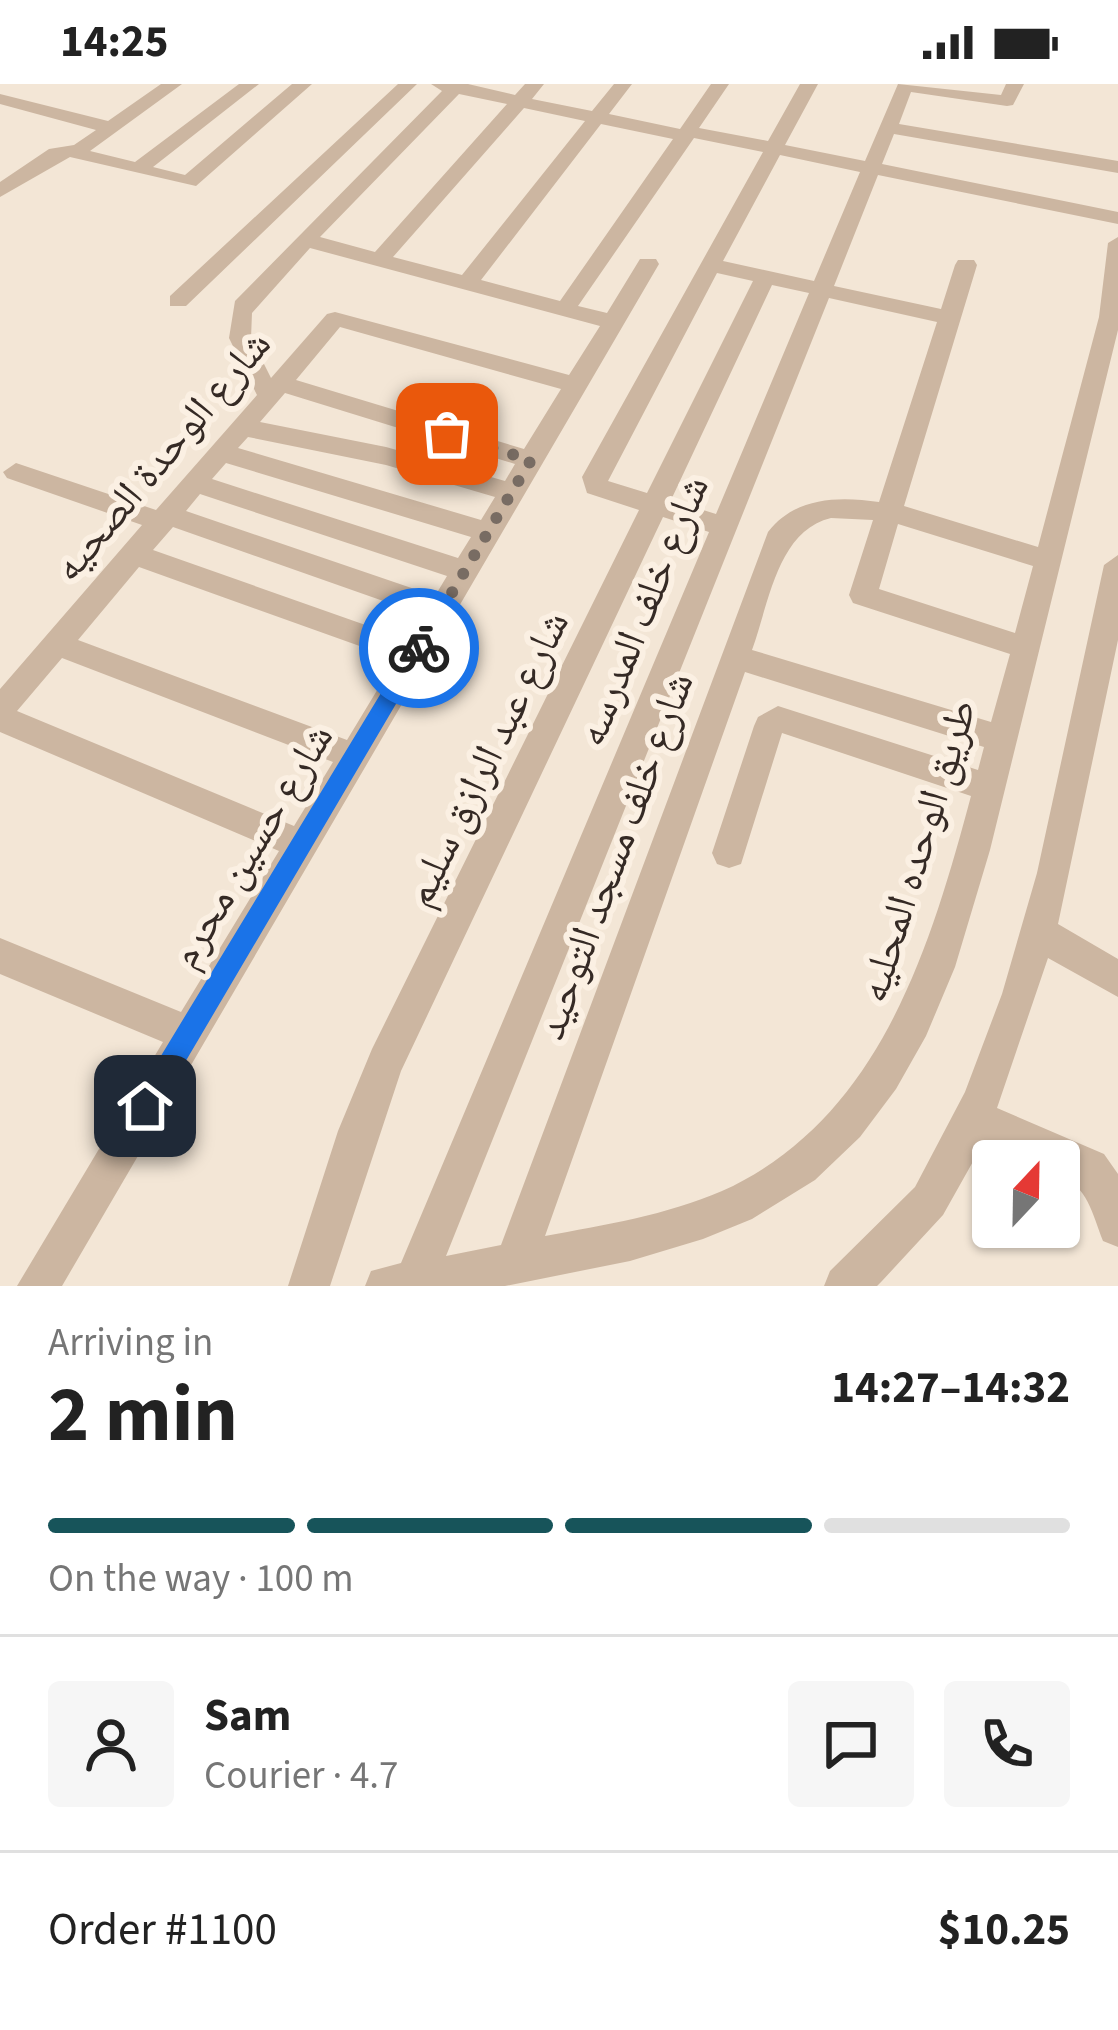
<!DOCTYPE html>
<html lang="en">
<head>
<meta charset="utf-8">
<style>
	body { margin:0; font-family:"Source Sans 3","Noto Naskh Arabic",sans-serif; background:#f6f6f6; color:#222; height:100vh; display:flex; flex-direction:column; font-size:45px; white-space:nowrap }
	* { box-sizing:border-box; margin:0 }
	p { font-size:39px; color:#767676 }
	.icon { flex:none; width:66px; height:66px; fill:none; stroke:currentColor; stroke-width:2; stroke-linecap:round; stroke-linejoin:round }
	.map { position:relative; height:1202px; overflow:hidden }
	.sheet { display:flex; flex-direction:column; background:#fff; flex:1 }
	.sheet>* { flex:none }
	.needle { width:78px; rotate:22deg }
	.controls { position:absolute; left:972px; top:1056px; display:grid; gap:24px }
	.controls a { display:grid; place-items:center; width:108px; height:108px; border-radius:12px; background:#fff; box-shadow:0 3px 9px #0004; font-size:60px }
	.pin { position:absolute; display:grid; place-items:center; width:102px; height:102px; color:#fff; margin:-51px; border-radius:24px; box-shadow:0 6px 18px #0006 }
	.courier { position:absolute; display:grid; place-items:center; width:120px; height:120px; margin:-60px; border:9px solid #1a73e8; border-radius:50%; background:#fff; color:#222; box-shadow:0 3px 15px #0007 }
	.head em { font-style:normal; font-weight:700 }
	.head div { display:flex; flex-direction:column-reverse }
	.head { display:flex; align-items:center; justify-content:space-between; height:204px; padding:0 48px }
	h1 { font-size:78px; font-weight:700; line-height:90px }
	.bar { display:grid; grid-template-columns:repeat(4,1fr); gap:18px 12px; align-content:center; height:144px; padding:0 48px }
	.bar i { height:15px; border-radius:9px; background:#e0e0e0 }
	.bar .current { background:#17545a }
	.bar p { grid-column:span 4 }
	.line { display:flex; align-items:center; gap:30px; padding:0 48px; border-top:3px solid #e0e0e0 }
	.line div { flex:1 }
	.round { display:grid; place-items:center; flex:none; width:126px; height:126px; border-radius:12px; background:#f6f6f6 }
	.status { display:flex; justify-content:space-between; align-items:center; height:84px; padding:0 60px; background:#fff; direction:ltr }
	.status svg { height:33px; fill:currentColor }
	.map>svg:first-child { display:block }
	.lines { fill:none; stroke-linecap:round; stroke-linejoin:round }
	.minor { fill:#ccb6a1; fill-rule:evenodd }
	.route { fill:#1a73e8 }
	.done { stroke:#786c63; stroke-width:12; stroke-dasharray:0 21.6 }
	.labels { text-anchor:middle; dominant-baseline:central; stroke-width:12; stroke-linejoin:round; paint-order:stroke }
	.street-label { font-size:42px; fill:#352a25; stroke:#fbf0e3 }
</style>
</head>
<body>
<div class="status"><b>14:25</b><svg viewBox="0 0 49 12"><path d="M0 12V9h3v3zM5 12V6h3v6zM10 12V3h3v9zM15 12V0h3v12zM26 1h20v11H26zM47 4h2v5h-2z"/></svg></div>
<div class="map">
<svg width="1118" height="1202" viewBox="0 0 1118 1202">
	<rect width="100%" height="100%" fill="#f3e6d6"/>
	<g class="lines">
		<!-- minor -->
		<path class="minor" d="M161 0H182L90 67 135 78 239 0H259L153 83 185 91 292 0H312L196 102 70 73 0 113V98L49 65 74 61 96 46 0 20V10L108 37Z
			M398 0H417L186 222H170V212Z
			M431 0H468L515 11 525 0H544L532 15 592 27 614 0H632L609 30 680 45 711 0H729L699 44 768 57 800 0H818L785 61 865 77 898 0 1001 11 1006 0H1024L1013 21 1007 22 911 8 899 40 1118 77V89L894 50 882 80 1118 128V140L878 91 834 202 941 225 955 181 958 176H974L977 181 904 422 1038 463 1099 233 1108 159 1118 153V246L990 766 955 883 926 952 896 1005 860 1053 815 1096 752 1135 703 1155 630 1177 505 1202H365L371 1187 401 1179 709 448 663 433 401 987 330 1202H288L338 1047 372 965 639 426 587 409 582 393 763 68 694 54 578 222 607 229 640 175H656L659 180 62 1202H17L163 958 0 890V854L181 928 279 767 0 648V605L142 441 7 394 3 388 16 379 156 426 257 311 229 254 235 217 442 7ZM459 10 507 20 375 168 320 153ZM524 24 585 37 462 191 393 173ZM601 40 673 55 560 217 481 196ZM780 71 860 88 814 197 723 177ZM310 164 600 242 569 291 335 228 327 230 271 294 251 254 252 229ZM717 189 753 197 647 409 608 397ZM772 201 809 209 716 430 671 416ZM829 214 937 238 879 418C838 412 795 413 768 448L501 1161 446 1172ZM340 243 561 305 524 365 296 296ZM285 309 515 380 505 397 386 363 260 338ZM248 353 386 381 495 413 481 436 238 364ZM226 379 471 453 458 474 212 395ZM200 410 447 492 435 512 186 427ZM831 434 873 436 849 511 853 519 1010 570 991 638 752 566C769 520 777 447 831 434ZM898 440 1033 482 1015 549 879 505ZM173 443 423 531 408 556 153 466ZM139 483 396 575 347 656 78 556ZM62 574 333 678 294 742 17 627ZM745 588 984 663 978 686 778 622 758 633 754 642 712 769 717 780 729 784 741 780 782 649 971 712C930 865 879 1036 722 1107 667 1131 604 1141 545 1152Z
			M1118 471V556L1058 840 1118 875V913L1048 874 997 1024 1104 1070 1118 1090V1163L1103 1157C1092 1129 1088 1103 1059 1091V1077H1027L984 1058 943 1131 882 1197 877 1202H824L830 1187 915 1103 965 1008 1002 910 1037 789 1104 481Z"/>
	</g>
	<!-- route -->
	<path class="route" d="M419 556 429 564 426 569 154 1031 145 1035 136 1031 133 1022 136 1013 412 558Z"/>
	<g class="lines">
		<!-- done -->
		<path class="done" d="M419 564 531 376 447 350"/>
	</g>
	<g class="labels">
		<!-- street labels -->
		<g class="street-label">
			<text transform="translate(162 372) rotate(-50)">شارع الوحدة الصحيه</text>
			<text transform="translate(643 527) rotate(-68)">شارع خلف المدرسه</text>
			<text transform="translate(487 675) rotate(-64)">شارع عبد الرازق سليم</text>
			<text transform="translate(252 762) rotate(-59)">شارع حسين محرم</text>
			<text transform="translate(918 767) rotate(-73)">طريق الوحده المحليه</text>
			<text transform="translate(615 772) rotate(-70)">شارع خلف مسجد التوحيد</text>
		</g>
	</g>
</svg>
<div class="controls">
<a><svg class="needle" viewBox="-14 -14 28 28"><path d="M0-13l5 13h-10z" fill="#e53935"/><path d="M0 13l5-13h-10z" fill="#767676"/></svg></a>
</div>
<div class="pin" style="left:447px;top:350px;background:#ea580c"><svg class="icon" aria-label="bag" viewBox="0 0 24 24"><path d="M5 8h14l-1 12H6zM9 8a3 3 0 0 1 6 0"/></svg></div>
<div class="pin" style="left:145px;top:1022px;background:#1f2937"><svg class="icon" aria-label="home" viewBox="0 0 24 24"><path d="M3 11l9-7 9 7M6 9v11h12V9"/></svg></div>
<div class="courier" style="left:419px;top:564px"><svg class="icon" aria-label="bike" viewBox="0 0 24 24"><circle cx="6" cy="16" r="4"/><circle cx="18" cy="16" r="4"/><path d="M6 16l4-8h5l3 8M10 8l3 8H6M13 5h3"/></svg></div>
</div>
<section class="sheet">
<div class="head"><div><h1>2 min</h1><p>Arriving in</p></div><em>14:27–14:32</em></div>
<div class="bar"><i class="current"></i><i class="current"></i><i class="current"></i><i></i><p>On the way · 100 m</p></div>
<div class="line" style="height:216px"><a class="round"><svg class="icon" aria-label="person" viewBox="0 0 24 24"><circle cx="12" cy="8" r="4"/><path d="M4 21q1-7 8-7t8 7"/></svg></a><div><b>Sam</b><p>Courier · 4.7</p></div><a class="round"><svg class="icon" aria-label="chat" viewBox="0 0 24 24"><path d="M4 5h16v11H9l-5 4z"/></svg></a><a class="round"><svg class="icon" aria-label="phone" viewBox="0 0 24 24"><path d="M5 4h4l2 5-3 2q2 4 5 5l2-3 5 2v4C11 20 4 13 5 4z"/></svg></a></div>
<div class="line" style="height:156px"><div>Order #1100</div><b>$10.25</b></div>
</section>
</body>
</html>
